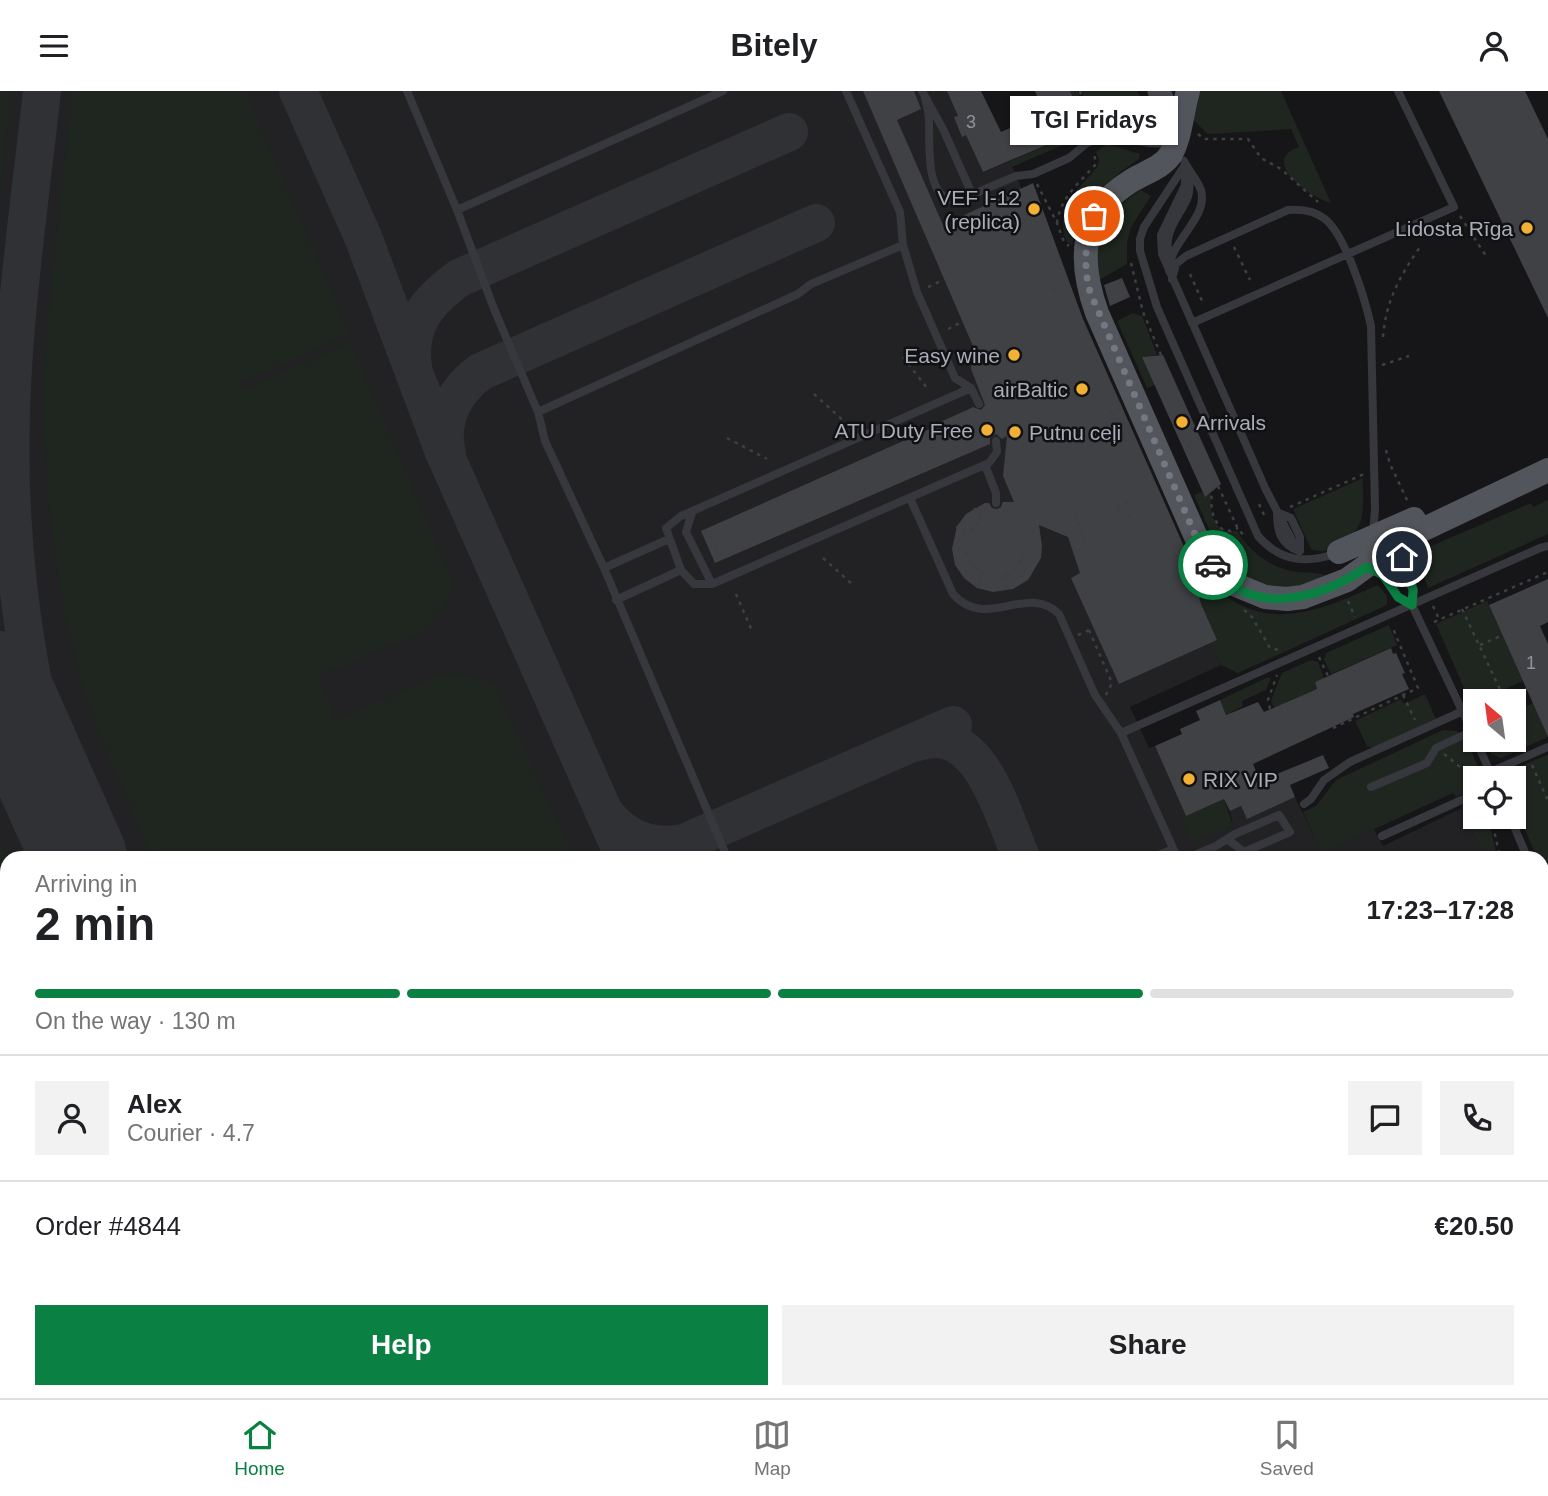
<!DOCTYPE html>
<html lang="en">
<head>
<meta charset="utf-8">
<style>
	body { margin:0; font-family:Helvetica,sans-serif; background:#f2f2f2; color:#202124; height:100vh; display:flex; flex-direction:column; font-size:26px; white-space:nowrap }
	* { box-sizing:border-box; margin:0 }
	p { font-size:23px; color:#757577 }
	.icon { flex:none; width:38px; height:38px; fill:none; stroke:currentColor; stroke-width:2; stroke-linecap:round; stroke-linejoin:round }
	.map { position:relative; flex:1; overflow:hidden }
	.sheet { position:absolute; left:0px; top:760px; width:1549px; height:548px; display:flex; flex-direction:column; background:#fff; border-radius:21px 21px 0 0; box-shadow:0 2px 5px #0004 }
	.sheet>* { flex:none }
	.needle { width:46px; rotate:331deg }
	.buttons { position:absolute; left:1463px; top:598px; display:grid; gap:14px }
	.buttons a { display:grid; place-items:center; width:63px; height:63px; border-radius:0px; background:#fff; box-shadow:0 2px 5px #0004; font-size:35px }
	.pin { position:absolute; display:grid; place-items:center; width:60px; height:60px; color:#fff; margin:-30px; border:4px solid #fff; border-radius:50%; box-shadow:0 2px 7px #0007 }
	.courier { position:absolute; display:grid; place-items:center; width:70px; height:70px; margin:-35px; border:5px solid #0b8043; border-radius:50%; background:#fff; color:#222; box-shadow:0 2px 9px #0007 }
	.bubble { position:absolute; height:49px; border-radius:0px; background:#fff; box-shadow:0 2px 5px #0004; font-size:23px; font-weight:700; line-height:49px; text-align:center }
	.headline em { font-style:normal; font-weight:700 }
	.headline div { display:flex; flex-direction:column-reverse }
	.headline { display:flex; align-items:center; justify-content:space-between; height:119px; padding:0 35px }
	h1 { font-size:46px; font-weight:700; line-height:52px }
	.bar { display:grid; grid-template-columns:repeat(4,1fr); gap:10px 7px; align-content:center; height:84px; padding:0 35px }
	.bar i { height:9px; border-radius:5px; background:#e0e0e0 }
	.bar .active { background:#0b8043 }
	.bar p { grid-column:span 4 }
	.line { display:flex; align-items:center; gap:18px; padding:0 35px; border-top:2px solid #e0e0e0 }
	.line div { flex:1 }
	.round { display:grid; place-items:center; flex:none; width:74px; height:74px; border-radius:0px; background:#f2f2f2 }
	.primary-button { display:flex; gap:14px; margin-top:auto; padding:14px 35px }
	.primary-button a { flex:1; height:80px; border-radius:0px; background:#0b8043; color:#fff; font-size:28px; font-weight:700; line-height:80px; text-align:center }
	.primary-button a+a { background:#f2f2f2; color:#202124 }
	header { display:flex; justify-content:space-between; align-items:center; height:91px; padding:0 35px; background:#fff; font-size:32px; font-weight:700 }
	.dock { display:flex; justify-content:space-around; align-items:center; height:98px; border-top:2px solid #e0e0e0; background:#fff; font-size:19px; color:#757577 }
	.dock a { display:grid; justify-items:center; gap:4px }
	.dock .active { color:#0b8043 }
	.map>svg:first-child { display:block }
	.built { fill:#222225 }
	.green { fill:#1e261f }
	.lines { fill:none; stroke-linecap:round; stroke-linejoin:round }
	.taxiway { stroke:#303135; stroke-width:38 }
	.runway { stroke:#303135; stroke-width:96 }
	.building { fill:#404145 }
	.path { stroke:#3d3f44; stroke-width:2.5; stroke-dasharray:3.5 5; stroke-linecap:butt }
	.lane { stroke:#37383d; stroke-width:8 }
	.secondary { stroke:#45474d; stroke-width:23 }
	.primary { stroke:#53555c; stroke-width:24 }
	.done { stroke:#757880; stroke-width:7; stroke-dasharray:0 12.6 }
	.route { stroke:#0b8043; stroke-width:9 }
	.poi-dot { fill:#f2b134; stroke:#111113; stroke-width:2.5 }
	.labels { text-anchor:middle; dominant-baseline:central; stroke-width:5; stroke-linejoin:round; paint-order:stroke }
	.number-label { font-size:18px; fill:#8e929b }
	.poi-label { font-size:21px; fill:#a8adb8; stroke:#111113; text-anchor:end }
</style>
</head>
<body>
<header><svg class="icon" aria-label="menu" viewBox="0 0 24 24"><path d="M4 6h16M4 12h16M4 18h16"/></svg>Bitely<svg class="icon" aria-label="person" viewBox="0 0 24 24"><circle cx="12" cy="8" r="4"/><path d="M4 21q1-7 8-7t8 7"/></svg></header>
<div class="map">
<svg width="1548" height="1307" viewBox="0 0 1548 1307">
	<rect width="100%" height="100%" fill="#161618"/>
	<!-- built -->
	<path class="built" d="M0 0H947L983 81 1010 70 1221 574 1130 616 1149 657 1155 655 1186 725 1181 727 1233 735 1230 720 1241 715 1247 727 1295 706 1313 743 1364 720 1383 755 1462 717 1485 766H7V1300H1542V863L1548 860V1307H0Z"/>
	<!-- green -->
	<path class="green" d="M0 0H11L0 110Z
		M73 0H245L350 242 240 293 242 299 351 251 456 499 424 540 318 586 336 629 439 584 465 582 495 594 574 766H151C123 698 90 631 73 559 49 457 39 347 47 243 53 162 64 81 73 0Z
		M1070 0H1078L1086 44 1012 76 1010 70 1086 37Z
		M1082 0H1137L1155 28 1150 41 1113 37 1094 41 1091 39Z
		M1197 0H1281L1331 112C1311 107 1258 70 1299 56L1291 38 1208 43 1190 26Z
		M1107 53 1140 63 1139 68C1099 95 1088 109 1072 154L1067 151C1053 119 1079 98 1098 75L1099 68 1096 61Z
		M1141 99 1151 105 1131 136 1127 151V173L1099 189C1098 180 1095 169 1096 160 1099 132 1119 113 1141 99Z
		M1133 222 1142 225 1157 264 1143 266 1155 294 1147 297 1117 230Z
		M1363 387C1362 420 1369 437 1337 454 1328 460 1322 462 1311 458L1293 418Z
		M1202 401 1205 405 1211 401C1209 420 1213 444 1237 440 1250 461 1272 478 1297 481 1308 482 1320 481 1331 486L1300 497 1264 495 1233 480 1223 470 1194 404Z
		M1548 409V443L1428 497 1415 462 1531 412 1533 416Z
		M1194 478C1256 544 1304 527 1378 494L1387 505V514L1238 582 1221 574 1211 552 1191 479Z
		M1487 510 1523 590 1476 611 1468 606 1436 533Z
		M1389 534 1397 554 1331 583 1324 569 1326 562Z
		M1311 569 1318 571 1324 587 1315 591 1317 598 1274 617 1271 609 1282 582Z
		M1266 587H1271L1266 599 1242 610 1243 615 1226 624 1220 609Z
		M1425 603 1436 628 1373 657 1367 655 1355 630 1401 608 1404 613Z
		M1533 612 1548 646 1501 667 1491 663 1486 649H1514V621Z
		M1443 639 1457 640 1467 650 1481 683 1479 688H1475L1472 698 1456 706 1453 702 1322 762 1303 721 1316 715 1336 689Z
		M1547 664 1548 665V789L1542 776V766H1537C1526 742 1514 714 1514 688H1509V683L1514 678Z
		M1224 708 1233 735 1192 752 1181 727Z
		M1475 709V726H1488L1497 766H1485L1461 715Z
		M0 750 7 766V1293L0 1296Z
		M98 1300H227L234 1307H83Z
		M393 1300H828L831 1307H397Z"/>
	<g class="lines">
		<!-- taxiway -->
		<path class="taxiway" d="M42 0C27 138 4 279 12 419 16 496 27 574 46 650 57 689 70 728 82 766
			M298 0 363 146 444 361 624 766
			M413 276C407 233 428 210 459 187L789 41
			M447 363C439 329 454 301 480 281L816 132
			M914 652C921 650 929 648 936 648 985 649 1005 730 1021 766
			M605 722C625 748 651 758 684 752L953 634
			M874 1300 877 1307
			M1302 1300 1305 1307"/>
		<!-- runway -->
		<path class="runway" d="M0 588 79 766
			M315 1300 318 1307"/>
	</g>
	<!-- building -->
	<path class="building" d="M863 0H914L921 18 897 29 943 134 1033 92 1083 228 1186 460 1201 513 1217 549 1119 593 1071 487 1080 482 1068 446 1039 434 1042 455 1041 467 1028 489 1013 498 993 501 977 497 964 487 955 474 952 458 957 435 966 423 985 412H989L992 417 997 418 1001 416 1003 411H1014L1003 385 1007 345 1002 348 996 343 990 347V353L715 472 701 440 939 334 938 332 969 318 973 316 981 319 985 314 971 278 972 264 976 262Z
		M947 0H981L1001 41 1044 22 1035 0H1070L1086 37 983 81 966 44 962 46 954 26 958 25Z
		M1439 0H1525L1548 48V227Z
		M1122 187 1130 206 1110 215 1104 194Z
		M1163 264 1221 393 1205 406 1142 266Z
		M1548 488V531L1540 535 1548 553V646L1489 514Z
		M1391 557 1393 563 1396 562 1405 582 1402 583 1409 598 1353 623 1354 626 1253 673 1260 690 1323 664 1329 677 1290 694 1295 706 1247 728 1241 715 1230 720 1224 708 1186 725 1155 655 1182 643 1180 638 1200 629 1196 620 1220 609 1226 624 1258 611 1264 621 1317 598 1315 591Z"/>
	<g class="lines">
		<!-- path -->
		<path class="path" d="M1080 0 1089 41
			M1198 43 1204 48H1248L1261 67 1281 78 1318 111
			M1037 93 1057 132 1064 151 1069 155
			M1460 125 1486 165
			M1057 132C1060 107 1080 91 1096 73L1094 62
			M1234 156 1250 189
			M1131 172 1143 221 1161 264
			M1190 183 1202 210
			M928 196 943 189
			M1052 200 1058 198
			M948 238 962 231
			M1383 246C1386 209 1400 185 1420 156
			M903 266 927 297
			M1382 274 1409 265
			M814 303 847 333
			M1109 322 1119 318
			M727 347 767 368
			M1187 356 1192 354 1190 349
			M1386 359 1390 373 1408 411
			M1215 388C1210 406 1208 425 1223 439L1231 440 1238 437
			M1218 395 1238 438 1246 447
			M1128 411 1116 417 1121 429 1133 423
			M1259 413 1265 426
			M1071 415 1089 457
			M1290 416 1364 383
			M974 417 981 429C941 460 990 506 1017 475 1025 465 1025 455 1023 444
			M956 436 968 443
			M715 454 722 469
			M823 467 852 493
			M1005 485 1008 499
			M977 497 983 482
			M736 503 753 542
			M1348 510 1355 526
			M1433 515 1439 528
			M1462 518 1506 611
			M1244 519 1252 526 1270 557 1279 559
			M1434 531 1548 481
			M1089 539 1112 592 1106 604
			M1078 544 1094 537
			M1480 554 1503 544
			M1319 566 1328 585
			M1403 604 1415 629
			M1493 611 1527 598
			M1270 618 1268 609 1277 584
			M1514 626 1527 655
			M1333 637 1418 597 1392 535
			M1444 663 1475 688
			M1532 674 1548 710
			M1491 726 1500 766
			M1542 858 1546 865"/>
		<!-- lane -->
		<path class="lane" d="M407 0 457 119 494 218 538 321 545 350 604 477 727 766
			M846 0 900 121 903 154 917 201 955 287 971 297 979 313
			M922 0 943 38 972 103
			M925 8C927 15 929 23 929 30 930 52 924 110 957 110L1016 85 1033 83 1069 67 1087 52 1107 44 1149 52 1171 53
			M1185 74 1144 136 1140 148V160L1157 216 1258 445C1281 471 1306 473 1338 462
			M1185 76V94L1161 144 1162 163 1266 399 1292 449 1300 460
			M457 119 723 0
			M1169 166C1168 160 1167 154 1168 148 1172 122 1196 113 1188 83
			M1169 180C1169 150 1209 127 1201 99 1197 88 1189 80 1184 70
			M1172 188 1176 173 1186 165 1288 119C1301 118 1314 119 1325 128 1346 145 1365 208 1371 235L1375 418 1373 442
			M1192 232 1454 116 1398 0
			M971 297 681 425 666 437 681 479 694 493H712L989 372 997 361 996 350
			M538 321 798 203 811 193 903 154
			M985 374 996 402V412
			M910 407 953 503C987 541 1026 491 1059 523L1095 604 1121 642 1177 766
			M1277 421C1277 440 1280 453 1299 460
			M692 422 686 441 712 493
			M1279 422 1291 427 1300 446V459
			M1399 455 1414 499 1412 514 1475 647
			M604 477 669 448
			M1371 477 1383 484 1398 506 1412 514
			M616 509 681 479
			M1121 642 1540 457 1548 455
			M1476 649 1493 688
			M1490 681 1548 656
			M1371 696 1427 672 1436 657 1472 640
			M1304 713 1311 708 1324 689 1350 671 1463 620
			M1510 726 1527 766
			M1382 745 1475 703
			M1154 766 1173 758
			M1190 766 1216 755 1235 743 1279 724 1290 741 1244 761 1227 748
			M1422 766H1436
			M1542 800 1548 814
			M1542 914 1548 912
			M1542 1251 1548 1263
			M978 1300 981 1307
			M1106 1300 1109 1307
			M1241 1300 1244 1307
			M1369 1300 1372 1307"/>
		<!-- secondary -->
		<path class="secondary" d="M1159 0 1171 30 1175 53"/>
		<!-- primary -->
		<path class="primary" d="M1188 0C1182 20 1181 45 1171 63 1162 77 1145 81 1131 90 1079 122 1078 169 1097 222L1200 455 1218 481 1231 492 1265 506 1287 508 1303 506 1347 489 1398 452 1422 439 1548 379
			M1339 461 1414 428"/>
	</g>
	<g class="lines">
		<!-- done -->
		<path class="done" d="M1094 125C1085 152 1083 174 1090 201L1200 455 1213 474"/>
		<!-- route -->
		<path class="route" d="M1213 474C1251 529 1321 507 1367 476L1383 484 1398 506 1412 514 1413 499 1402 466"/>
	</g>
	<!-- markers -->
	<g class="poi-dot">
		<circle cx="1034" cy="118" r="7"/>
		<circle cx="1527" cy="137" r="7"/>
		<circle cx="1014" cy="264" r="7"/>
		<circle cx="1082" cy="298" r="7"/>
		<circle cx="1182" cy="331" r="7"/>
		<circle cx="987" cy="339" r="7"/>
		<circle cx="1015" cy="341" r="7"/>
		<circle cx="1189" cy="688" r="7"/>
	</g>
	<g class="labels">
		<!-- number labels -->
		<g class="number-label">
			<text x="971" y="31">3</text>
			<text x="1531" y="572">1</text>
		</g>
		<!-- poi labels -->
		<g class="poi-label">
			<text x="1020" y="106">VEF I-12<tspan x="1020" dy="24">(replica)</tspan></text>
			<text x="1513" y="137">Lidosta Rīga</text>
			<text x="1000" y="264">Easy wine</text>
			<text x="1068" y="298">airBaltic</text>
			<text x="1196" y="331" text-anchor="start">Arrivals</text>
			<text x="973" y="339">ATU Duty Free</text>
			<text x="1029" y="341" text-anchor="start">Putnu ceļi</text>
			<text x="1203" y="688" text-anchor="start">RIX VIP</text>
		</g>
	</g>
</svg>
<div class="buttons">
<a><svg class="needle" viewBox="-14 -14 28 28"><path d="M0-13l5 13h-10z" fill="#e53935"/><path d="M0 13l5-13h-10z" fill="#757577"/></svg></a>
<a><svg class="icon" aria-label="locate" viewBox="0 0 24 24"><circle cx="12" cy="12" r="6"/><path d="M12 2v4M12 18v4M2 12h4M18 12h4"/></svg></a>
</div>
<div class="pin" style="left:1094px;top:125px;background:#ea580c"><svg class="icon" aria-label="bag" viewBox="0 0 24 24"><path d="M5 8h14l-1 12H6zM9 8a3 3 0 0 1 6 0"/></svg></div>
<div class="pin" style="left:1402px;top:466px;background:#1f2937"><svg class="icon" aria-label="home" viewBox="0 0 24 24"><path d="M3 11l9-7 9 7M6 9v11h12V9"/></svg></div>
<div class="courier" style="left:1213px;top:474px"><svg class="icon" aria-label="car" viewBox="0 0 24 24"><path d="M5 17H2v-5l4-1 3-4h7l3 4 3 1v5h-3M9 17h6M6 11h13"/><circle cx="7" cy="17" r="2"/><circle cx="17" cy="17" r="2"/></svg></div>
<div class="bubble" style="left:1010px;top:5px;width:168px">TGI Fridays</div>
<section class="sheet">
<div class="headline"><div><h1>2 min</h1><p>Arriving in</p></div><em>17:23–17:28</em></div>
<div class="bar"><i class="active"></i><i class="active"></i><i class="active"></i><i></i><p>On the way · 130 m</p></div>
<div class="line" style="height:126px"><a class="round"><svg class="icon" aria-label="person" viewBox="0 0 24 24"><circle cx="12" cy="8" r="4"/><path d="M4 21q1-7 8-7t8 7"/></svg></a><div><b>Alex</b><p>Courier · 4.7</p></div><a class="round"><svg class="icon" aria-label="chat" viewBox="0 0 24 24"><path d="M4 5h16v11H9l-5 4z"/></svg></a><a class="round"><svg class="icon" aria-label="phone" viewBox="0 0 24 24"><path d="M5 4h4l2 5-3 2q2 4 5 5l2-3 5 2v4C11 20 4 13 5 4z"/></svg></a></div>
<div class="line" style="height:91px"><div>Order #4844</div><b>€20.50</b></div>
<div class="primary-button"><a>Help</a><a>Share</a></div>
</section>
</div>
<nav class="dock">
<a class="active"><svg class="icon" aria-label="home" viewBox="0 0 24 24"><path d="M3 11l9-7 9 7M6 9v11h12V9"/></svg>Home</a>
<a><svg class="icon" aria-label="map" viewBox="0 0 24 24"><path d="M3 6l6-2 6 2 6-2v14l-6 2-6-2-6 2zM9 4v14M15 6v14"/></svg>Map</a>
<a><svg class="icon" aria-label="saved" viewBox="0 0 24 24"><path d="M7 4h10v16l-5-4-5 4z"/></svg>Saved</a>
</nav>
</body>
</html>
